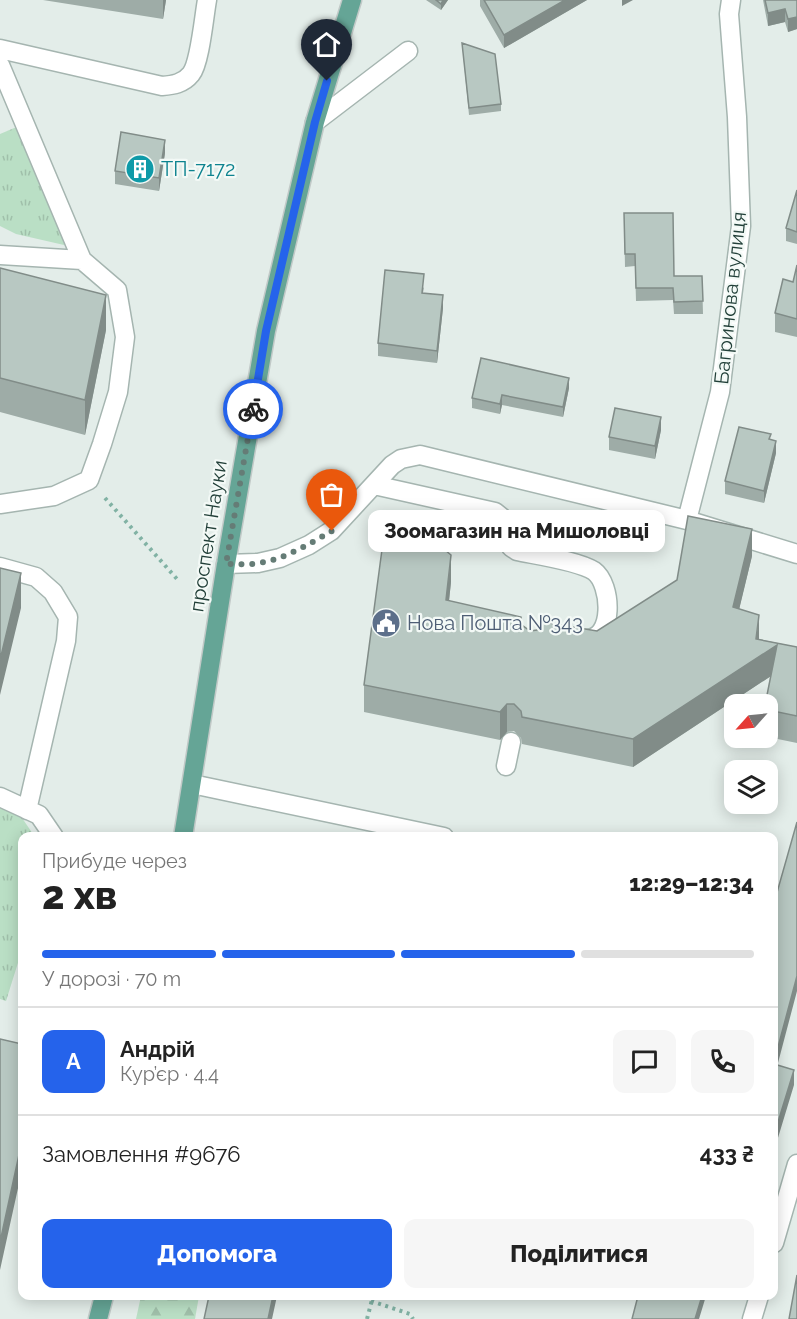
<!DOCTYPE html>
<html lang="uk">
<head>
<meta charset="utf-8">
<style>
	body { margin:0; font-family:Raleway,sans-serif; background:#f6f6f6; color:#222; height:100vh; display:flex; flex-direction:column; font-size:22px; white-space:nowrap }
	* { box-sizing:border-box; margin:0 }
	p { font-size:20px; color:#767676 }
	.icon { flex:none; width:33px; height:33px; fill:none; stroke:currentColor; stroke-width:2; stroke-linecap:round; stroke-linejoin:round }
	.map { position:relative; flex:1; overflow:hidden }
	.sheet { position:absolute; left:18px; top:832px; width:760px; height:468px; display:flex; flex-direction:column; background:#fff; border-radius:12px; box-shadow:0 3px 15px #0003 }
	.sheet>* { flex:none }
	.needle { width:39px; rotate:243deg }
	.buttons { position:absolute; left:724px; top:694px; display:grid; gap:12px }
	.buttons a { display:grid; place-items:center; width:54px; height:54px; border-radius:12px; background:#fff; box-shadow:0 3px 15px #0003; font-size:30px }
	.pin { position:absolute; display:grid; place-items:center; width:51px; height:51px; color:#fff; margin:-62px -26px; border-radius:50% 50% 50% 0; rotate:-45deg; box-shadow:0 0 6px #0007 }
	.pin .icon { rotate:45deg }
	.courier { position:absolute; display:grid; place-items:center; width:60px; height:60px; margin:-30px; border:4px solid #2563eb; border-radius:50%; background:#fff; color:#222; box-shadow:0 2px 8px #0007 }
	.bubble { position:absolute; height:42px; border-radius:12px; background:#fff; box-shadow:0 3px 15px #0003; font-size:20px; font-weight:800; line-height:42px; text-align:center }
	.headline em { font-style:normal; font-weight:800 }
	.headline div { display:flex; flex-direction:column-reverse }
	.headline { display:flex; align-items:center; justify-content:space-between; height:102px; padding:0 24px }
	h1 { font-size:39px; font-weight:800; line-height:45px }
	.bar { display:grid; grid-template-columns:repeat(4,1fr); gap:9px 6px; align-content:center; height:72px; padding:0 24px }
	.bar i { height:8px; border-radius:4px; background:#e0e0e0 }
	.bar .on { background:#2563eb }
	.bar p { grid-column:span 4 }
	.line { display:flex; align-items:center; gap:15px; padding:0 24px; border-top:2px solid #e0e0e0 }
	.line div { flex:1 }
	.round { display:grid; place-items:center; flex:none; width:63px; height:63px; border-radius:12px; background:#f6f6f6 }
	.action { display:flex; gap:12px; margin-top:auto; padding:12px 24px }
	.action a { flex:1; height:69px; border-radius:12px; background:#2563eb; color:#fff; font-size:24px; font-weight:800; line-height:69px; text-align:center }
	.action a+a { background:#f6f6f6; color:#222 }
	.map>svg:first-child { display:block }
	.grass { fill:url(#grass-tufts) }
	.forest { fill:url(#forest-firs) }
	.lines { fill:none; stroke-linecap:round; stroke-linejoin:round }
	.minor-casing { stroke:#a5b5b0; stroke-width:21 }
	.major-casing { stroke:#c1c9c7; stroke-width:21 }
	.path { stroke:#81b2a4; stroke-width:4; stroke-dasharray:3 4.5; stroke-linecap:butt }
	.minor { stroke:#fff; stroke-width:18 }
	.major { stroke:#65a596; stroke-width:18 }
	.wall { fill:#9eaca7 }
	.shaded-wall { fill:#818c88 }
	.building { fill:#b8c8c2; stroke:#818c88; stroke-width:1.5 }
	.done { stroke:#657c76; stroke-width:6; stroke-dasharray:0 10.8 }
	.route { stroke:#2563eb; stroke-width:8 }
	.labels { text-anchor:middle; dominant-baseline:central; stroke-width:4.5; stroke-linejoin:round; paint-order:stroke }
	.culture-label { font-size:20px; fill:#0d838f; stroke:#f3f9f6; text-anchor:start }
	.street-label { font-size:20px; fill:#213f38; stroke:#f3f9f6 }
	.service-label { font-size:20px; fill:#4e5e75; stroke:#f3f9f6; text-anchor:start }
</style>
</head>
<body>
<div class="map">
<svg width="797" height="1319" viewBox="0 0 797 1319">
	<defs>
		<pattern id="grass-tufts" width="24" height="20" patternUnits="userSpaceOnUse" patternTransform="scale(1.5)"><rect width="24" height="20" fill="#badfc5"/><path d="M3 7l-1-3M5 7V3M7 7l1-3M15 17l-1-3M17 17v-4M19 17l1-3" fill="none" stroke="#a0c0aa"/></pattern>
		<pattern id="forest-firs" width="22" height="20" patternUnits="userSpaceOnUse" patternTransform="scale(1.5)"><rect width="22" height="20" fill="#badfc5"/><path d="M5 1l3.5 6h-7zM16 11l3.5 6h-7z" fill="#a0c0aa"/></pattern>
	</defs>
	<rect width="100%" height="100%" fill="#e3ede9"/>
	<!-- grass -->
	<path class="grass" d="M19 126 67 239 64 245 16 234 0 226V134Z
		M0 806 18 812 35 837H22V950L6 1001 0 999Z"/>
	<!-- forest -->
	<path class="forest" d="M141 1296H199L195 1319H136Z"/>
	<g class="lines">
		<!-- minor casing -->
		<g class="minor-casing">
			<path id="minor" d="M0 49 162 86C173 85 183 84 191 74 200 63 204 16 207 0
				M0 65 82 260
				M315 122 408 51
				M0 255 82 260 117 290 125 337 118 392 102 444 89 480 54 496 0 504
				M374 485 495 512 505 520 511 547 517 551C536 555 579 561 594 571 612 584 615 641 585 639
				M687 520 720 392 741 226 737 117 729 14 731 0
				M226 564 258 563 280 558 309 545 331 531 392 465 401 459 420 455 687 520 797 554
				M0 567 36 577 53 592 68 617 66 641 27 810
				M506 766 511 742
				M192 784 444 837
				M0 797 39 815 54 837
				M774 1243 797 1164
				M752 1319 759 1296"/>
		</g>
		<!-- major casing -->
		<g class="major-casing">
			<path id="major" d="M183 837 226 564 266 331 315 122 352 0
				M98 1319 104 1296"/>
		</g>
		<!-- path -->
		<path class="path" d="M105 498 177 579
			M371 1301 410 1314 413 1319
			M367 1319 373 1296"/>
		<!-- minor -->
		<use href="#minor" class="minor"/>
		<!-- major -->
		<use href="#major" class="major"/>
	</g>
	<!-- wall -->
	<path class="wall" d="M43 0H166L163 19Z
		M426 0H448L441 10Z
		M480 0H587L504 48 480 6Z
		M763 0H797V29L788 32 785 22 768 26Z
		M462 43 501 104V111L469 115Z
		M165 153 159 191 115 184V171Z
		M797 190V244L786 241V228Z
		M624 213 674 276H702L703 314H674L673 300 636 301 635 266 625 267Z
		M797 265V337L775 332V313L793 282Z
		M0 268 106 330 85 435 0 412Z
		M424 287 423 293 443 308 437 363 378 356V343Z
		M569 388 563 417 502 405 500 414 472 408V398Z
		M661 430 655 459 609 450V437Z
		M771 439 776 453 764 503 725 494V481Z
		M752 556 739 609 759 639 797 647V743L768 737V705L771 676 633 767 522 744 521 738 514 731 507 732 500 740 364 712V685L451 582 449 601 522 625 530 631H597Z"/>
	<!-- shaded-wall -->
	<path class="shaded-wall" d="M163 0H166L163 19Z
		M443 0H448L441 10V4Z
		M565 0H587L504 48V35Z
		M622 0H633L622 6Z
		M785 9V22L768 26V13Z
		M797 17V29L788 32V19Z
		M165 140V153L159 191V178Z
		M106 295V330L85 435V400Z
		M443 295V308L437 363V351Z
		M569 378V388L563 417V407Z
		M502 395V405L500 414V404Z
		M661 417V430L655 459V446Z
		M776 441V453L764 503V491Z
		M752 529V556L733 635V607Z
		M451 555V582L446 628V600Z
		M21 573V608L0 695V660Z
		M759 615V642L777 645V672L633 767V739L756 639Z
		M507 704V732L500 740V712Z
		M797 976V991L774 1078V1062Z
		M794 1070V1085L774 1151V1135Z
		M22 1141V1170L0 1270V1242Z
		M273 1296H277L272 1319H268Z
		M702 1296H706L699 1319H695Z"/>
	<!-- building -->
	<path class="building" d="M436 0H443L441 4Z
		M484 0H565L504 35Z
		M765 0H797V17L788 19 785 9 768 13Z
		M462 43 495 54 501 104 469 108Z
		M121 132 165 140 159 178 115 171Z
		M797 190V232L786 228Z
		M624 213H673L674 276H702L703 301 674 302 673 288H636L635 254H625Z
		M797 265V319L775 313 783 279 793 282Z
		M0 268 106 295 85 400 0 378Z
		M385 270 424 274 422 293 443 295 437 351 378 343Z
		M481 358 569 378 563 407 502 395 500 404 472 398Z
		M615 408 661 417 655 446 609 437Z
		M739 427 771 434 769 439 776 441 764 491 725 481Z
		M688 516 752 529 733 607 759 615 756 639 797 647V716L768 710V705H765L777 645 633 739 522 717 521 711 514 704H507L500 712 364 685 383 542 408 535 433 540 451 555 446 600 521 617 522 625 530 631 537 630 543 622 597 631 677 580Z
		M0 568 21 573 0 660Z
		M797 822V976L774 1062V903Z
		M0 1039 22 1044V1141L0 1242Z
		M774 1064 794 1070 774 1135Z
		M797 1275V1319H789Z
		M209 1296H273L268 1319H204Z
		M638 1296H702L695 1319H632Z"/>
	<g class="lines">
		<!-- done -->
		<path class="done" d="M253 409 226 564C237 564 248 565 259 563 285 559 309 544 332 531"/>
		<!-- route -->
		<path class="route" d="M253 409 266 331 315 122 327 81"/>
	</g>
	<!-- icons -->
	<defs>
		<g id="building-disc" transform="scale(1.5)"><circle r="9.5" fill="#0f9aa8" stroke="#f3f9f6"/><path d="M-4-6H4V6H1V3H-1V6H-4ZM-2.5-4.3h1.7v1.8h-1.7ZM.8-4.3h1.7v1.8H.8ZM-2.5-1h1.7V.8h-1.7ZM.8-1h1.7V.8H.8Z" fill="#fff"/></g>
		<g id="civic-disc" transform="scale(1.5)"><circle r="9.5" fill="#5c6f8a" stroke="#f3f9f6"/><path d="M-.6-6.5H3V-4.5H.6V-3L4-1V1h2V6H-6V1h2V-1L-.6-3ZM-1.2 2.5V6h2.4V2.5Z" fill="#fff"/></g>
	</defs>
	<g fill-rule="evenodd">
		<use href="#building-disc" x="140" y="169"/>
		<use href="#civic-disc" x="386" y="623"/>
	</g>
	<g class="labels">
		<!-- culture labels -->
		<g class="culture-label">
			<text x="161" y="169">ТП-7172</text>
		</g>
		<!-- street labels -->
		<g class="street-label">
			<text transform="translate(730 298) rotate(-84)">Багринова вулиця</text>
			<text transform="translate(208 536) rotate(-81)">проспект Науки</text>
		</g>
		<!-- service labels -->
		<g class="service-label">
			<text x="407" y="623">Нова Пошта №343</text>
		</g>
	</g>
</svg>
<div class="buttons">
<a><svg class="needle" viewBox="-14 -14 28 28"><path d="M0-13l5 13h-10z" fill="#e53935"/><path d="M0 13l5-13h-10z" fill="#767676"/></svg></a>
<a><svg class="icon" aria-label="layers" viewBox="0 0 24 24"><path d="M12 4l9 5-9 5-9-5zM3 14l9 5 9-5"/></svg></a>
</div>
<div class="pin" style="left:332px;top:531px;background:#ea580c"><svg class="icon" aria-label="bag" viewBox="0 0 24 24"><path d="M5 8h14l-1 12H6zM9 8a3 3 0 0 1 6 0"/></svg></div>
<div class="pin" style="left:327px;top:81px;background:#1f2937"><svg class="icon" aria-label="home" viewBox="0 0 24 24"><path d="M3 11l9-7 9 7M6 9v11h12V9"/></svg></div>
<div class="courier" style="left:253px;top:409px"><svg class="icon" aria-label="bike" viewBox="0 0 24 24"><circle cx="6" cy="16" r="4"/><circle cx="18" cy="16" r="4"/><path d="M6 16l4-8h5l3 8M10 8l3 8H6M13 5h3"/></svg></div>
<div class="bubble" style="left:368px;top:510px;width:297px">Зоомагазин на Мишоловці</div>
<section class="sheet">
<div class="headline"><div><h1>2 хв</h1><p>Прибуде через</p></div><em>12:29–12:34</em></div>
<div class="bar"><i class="on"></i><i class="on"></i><i class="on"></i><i></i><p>У дорозі · 70 m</p></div>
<div class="line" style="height:108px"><b class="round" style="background:#2563eb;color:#fff">А</b><div><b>Андрій</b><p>Кур’єр · 4.4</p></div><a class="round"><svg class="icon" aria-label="chat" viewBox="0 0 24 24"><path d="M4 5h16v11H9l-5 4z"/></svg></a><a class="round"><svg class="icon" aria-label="phone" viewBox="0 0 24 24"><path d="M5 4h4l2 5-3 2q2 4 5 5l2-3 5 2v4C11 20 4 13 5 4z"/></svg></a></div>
<div class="line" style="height:78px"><div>Замовлення #9676</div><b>433 ₴</b></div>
<div class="action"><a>Допомога</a><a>Поділитися</a></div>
</section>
</div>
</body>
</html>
